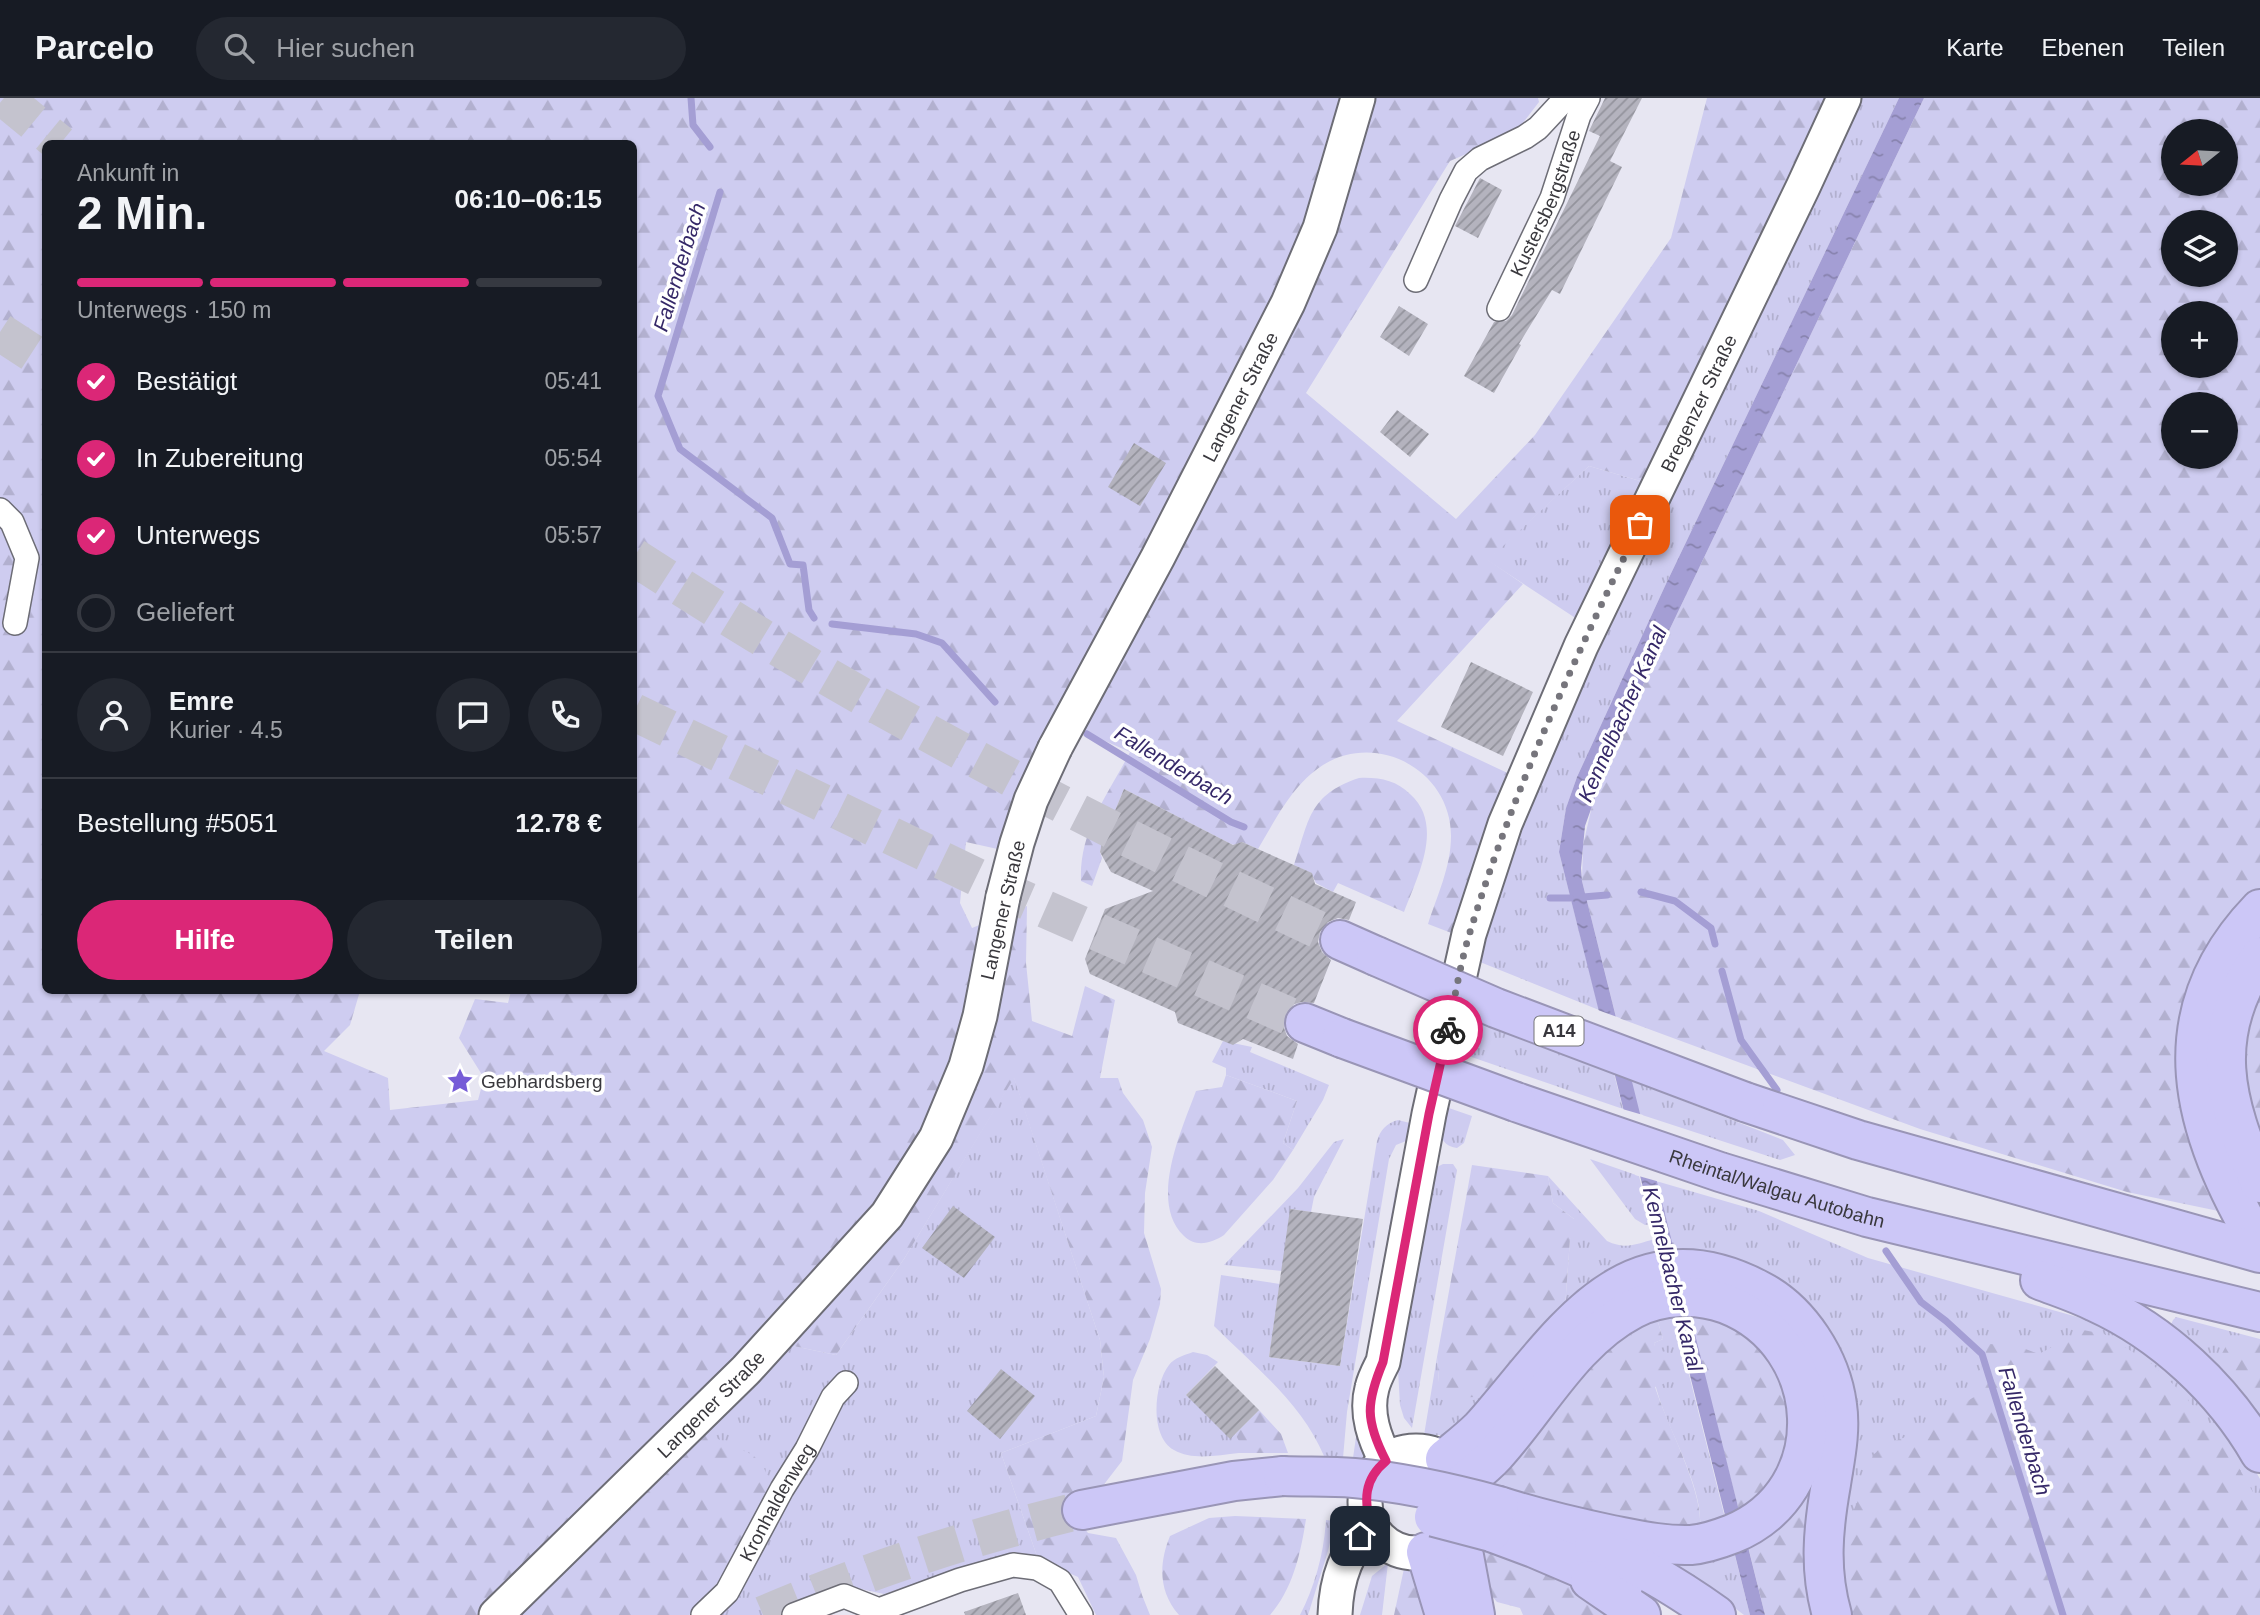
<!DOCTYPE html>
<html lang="de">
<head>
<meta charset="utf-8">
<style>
	body { margin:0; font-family:Helvetica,sans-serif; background:#242831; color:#f1f3f6; height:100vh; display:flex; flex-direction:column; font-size:26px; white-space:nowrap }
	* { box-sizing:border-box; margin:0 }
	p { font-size:23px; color:#9ea1a6 }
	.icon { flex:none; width:38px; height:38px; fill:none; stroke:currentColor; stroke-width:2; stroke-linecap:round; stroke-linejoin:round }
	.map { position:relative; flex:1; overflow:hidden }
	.drawer { position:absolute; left:42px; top:42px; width:595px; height:854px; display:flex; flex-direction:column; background:#171b24; border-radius:10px; box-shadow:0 2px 5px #0004 }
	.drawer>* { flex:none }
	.needle { width:46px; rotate:252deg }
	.fabs { position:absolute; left:2161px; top:21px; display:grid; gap:14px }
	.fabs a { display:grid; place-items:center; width:77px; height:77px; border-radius:50%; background:#171b24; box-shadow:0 2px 5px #0004; font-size:35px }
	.pin { position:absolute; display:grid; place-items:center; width:60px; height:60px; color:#fff; margin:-30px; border-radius:14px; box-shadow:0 4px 10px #0006 }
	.courier { position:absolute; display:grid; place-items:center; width:70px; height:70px; margin:-35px; border:5px solid #db2777; border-radius:50%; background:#fff; color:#222; box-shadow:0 2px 9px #0007 }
	.headline em { font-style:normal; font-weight:600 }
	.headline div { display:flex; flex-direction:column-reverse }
	.headline { display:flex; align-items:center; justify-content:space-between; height:119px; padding:0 35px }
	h1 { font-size:46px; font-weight:600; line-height:52px }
	.bar { display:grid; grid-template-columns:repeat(4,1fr); gap:10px 7px; align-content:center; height:84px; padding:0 35px }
	.bar i { height:9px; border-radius:5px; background:#363941 }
	.bar .current { background:#db2777 }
	.bar p { grid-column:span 4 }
	.line { display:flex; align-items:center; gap:18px; padding:0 35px; border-top:2px solid #363941 }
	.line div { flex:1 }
	.round { display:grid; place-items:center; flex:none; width:74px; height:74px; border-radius:37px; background:#242831 }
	ol { padding:0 35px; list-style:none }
	li { display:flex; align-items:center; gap:21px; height:77px }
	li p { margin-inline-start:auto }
	li .icon { padding:7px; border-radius:50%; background:#db2777; color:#fff; stroke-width:4 }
	li:last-child { color:#9ea1a6 }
	li i { width:38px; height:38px; border:4px solid #363941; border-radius:50% }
	.primary-button { display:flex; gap:14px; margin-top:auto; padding:14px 35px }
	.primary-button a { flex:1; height:80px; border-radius:42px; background:#db2777; color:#fff; font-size:28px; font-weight:600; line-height:80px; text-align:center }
	.primary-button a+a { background:#242831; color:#f1f3f6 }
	header { display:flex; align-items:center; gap:42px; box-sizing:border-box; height:98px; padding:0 35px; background:#171b24; border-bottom:2px solid #363941 }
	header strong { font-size:33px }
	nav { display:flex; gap:38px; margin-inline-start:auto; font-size:24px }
	.search { width:490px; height:63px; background:#242831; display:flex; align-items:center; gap:18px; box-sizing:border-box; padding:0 24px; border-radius:38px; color:#9ea1a6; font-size:26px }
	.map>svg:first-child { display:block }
	.grass { fill:url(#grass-tufts) }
	.forest { fill:url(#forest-firs); fill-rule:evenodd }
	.water { fill:url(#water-ripples) }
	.pier { fill:#e7e6f2 }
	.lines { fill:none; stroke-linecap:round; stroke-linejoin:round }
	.stream { stroke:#a49ed4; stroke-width:7 }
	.building { fill:url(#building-hatch) }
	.motorway-tunnel { stroke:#c4c3ce; stroke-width:38; stroke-dasharray:38 19; stroke-linecap:butt }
	.minor-casing { stroke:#6d6d76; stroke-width:26 }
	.secondary-casing { stroke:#6d6d76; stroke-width:37 }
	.motorway-casing { stroke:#9995b6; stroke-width:42 }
	.minor { stroke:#fff; stroke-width:23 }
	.secondary { stroke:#fff; stroke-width:33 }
	.motorway { stroke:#ccc7f7; stroke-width:38 }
	.secondary-bridge-casing { stroke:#6d6d76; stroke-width:37; stroke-linecap:butt }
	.motorway-bridge-casing { stroke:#9995b6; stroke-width:42; stroke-linecap:butt }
	.secondary-bridge { stroke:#fff; stroke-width:33 }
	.motorway-bridge { stroke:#ccc7f7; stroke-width:38 }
	.done { stroke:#76757c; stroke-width:7; stroke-dasharray:0 12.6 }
	.route { stroke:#db2777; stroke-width:9 }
	.labels { text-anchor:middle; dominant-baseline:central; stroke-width:7; stroke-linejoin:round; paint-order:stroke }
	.shield { fill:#fff; stroke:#747477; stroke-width:2 }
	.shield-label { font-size:18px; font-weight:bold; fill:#39383d }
	.street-label { font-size:19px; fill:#39383d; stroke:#fff }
	.poi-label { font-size:19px; fill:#39383d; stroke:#fff; text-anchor:start }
	.water-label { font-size:21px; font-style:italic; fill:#352868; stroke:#fff }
</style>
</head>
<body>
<header>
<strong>Parcelo</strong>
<div class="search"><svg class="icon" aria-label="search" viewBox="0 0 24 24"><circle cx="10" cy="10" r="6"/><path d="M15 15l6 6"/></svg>Hier suchen</div>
<nav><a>Karte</a><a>Ebenen</a><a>Teilen</a></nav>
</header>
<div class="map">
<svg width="2260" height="1517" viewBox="0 0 2260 1517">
	<defs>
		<pattern id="grass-tufts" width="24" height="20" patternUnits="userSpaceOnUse" patternTransform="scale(1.75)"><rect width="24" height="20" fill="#ceccf0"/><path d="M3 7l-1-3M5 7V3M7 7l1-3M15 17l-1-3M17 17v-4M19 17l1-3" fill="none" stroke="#b2b0cf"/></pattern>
		<pattern id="forest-firs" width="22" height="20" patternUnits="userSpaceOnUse" patternTransform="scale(1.75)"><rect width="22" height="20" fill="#ceccf0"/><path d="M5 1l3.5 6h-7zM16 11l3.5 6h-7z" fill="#b2b0cf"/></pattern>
		<pattern id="water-ripples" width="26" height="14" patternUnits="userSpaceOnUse" patternTransform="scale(1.75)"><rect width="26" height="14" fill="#a49ed4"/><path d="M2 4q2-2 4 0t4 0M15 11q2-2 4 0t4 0" fill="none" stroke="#8782ad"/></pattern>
		<pattern id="building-hatch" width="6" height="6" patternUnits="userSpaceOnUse" patternTransform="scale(1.75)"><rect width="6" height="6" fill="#b4b3be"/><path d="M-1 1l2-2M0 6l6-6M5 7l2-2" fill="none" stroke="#93939c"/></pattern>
	</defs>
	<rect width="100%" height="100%" fill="#e7e6f2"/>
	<!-- grass -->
	<path class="grass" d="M1858 0H1899L1665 488 1577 679 1566 710 1559 754 1599 912 1475 862 1483 832 1565 614Z
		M1589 368 1647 385 1583 525 1487 462Z
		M1462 917 1520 941 1614 976 1623 1011 1454 953Z
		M1223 943 1252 949 1250 954 1329 987 1323 1002 1293 1052 1283 1045 1297 1003 1226 977V970L1212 964Z
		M1014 979 1100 1242 1104 1279 1096 1318 1001 1355 1038 1461 1000 1459 884 1496 847 1488 773 1517H689L722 1479 693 1329 779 1245 836 1257 904 1161Z
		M1630 982 1783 1042 1795 1057 1780 1062 1639 1016Z
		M1443 1008 1472 1018 1464 1045 1457 1050C1434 1047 1441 1025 1443 1008Z
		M1398 1022 1410 1025 1406 1043 1396 1047 1389 1061 1347 1314 1343 1360 1324 1358C1302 1305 1254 1268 1214 1228L1221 1177 1280 1186 1269 1259 1340 1268 1377 1043C1380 1032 1387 1025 1398 1022Z
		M1344 1041 1314 1099 1311 1114 1291 1111 1282 1173 1224 1167 1298 1090 1334 1044Z
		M1590 1061 1639 1078 1651 1126 1645 1127 1635 1121Z
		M1443 1066H1453L1457 1072 1412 1330 1404 1320 1400 1307 1398 1272 1435 1070Z
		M1548 1078 1607 1143C1626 1152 1636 1146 1655 1141L1659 1157 1565 1209 1570 1141 1574 1121 1553 1105Z
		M1656 1083 1759 1113 1868 1160 2106 1227 2169 1267 2241 1347 2260 1381V1517H1846L1674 1156Z
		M1401 1086 1370 1362 1353 1360 1371 1234 1396 1090Z
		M1674 1217 1725 1420 1700 1428C1703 1388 1668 1333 1657 1293 1652 1278 1658 1261 1654 1245L1663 1241 1657 1221Z
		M2176 1219 2260 1241V1333L2170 1229 2173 1222Z
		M1193 1254 1207 1257 1218 1264 1186 1297 1235 1336 1240 1343 1239 1355C1218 1357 1193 1363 1174 1352 1149 1338 1154 1286 1169 1267 1174 1260 1185 1257 1193 1254Z
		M1437 1259 1439 1284 1497 1289 1446 1337H1424Z
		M1326 1422 1335 1423 1328 1453 1308 1517H1300C1315 1488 1324 1455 1326 1422Z
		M1734 1454 1750 1517H1744L1710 1491 1667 1463Z
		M1388 1465 1382 1517H1360L1372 1478Z"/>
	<!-- forest -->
	<path class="forest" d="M0 0H1538L1539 4 1515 35 1450 63 1306 295 1456 421 1535 337 1671 140 1707 0H1832L1647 385 1589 368 1488 462 1523 486 1397 623 1516 679 1454 836 1428 826C1437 798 1451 769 1451 738 1451 673 1378 633 1323 667 1292 687 1276 721 1258 751L1242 744 1234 747 1229 745 1124 691 1102 744 1100 754 1102 760 1092 788 1081 783C1079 732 1108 697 1130 654L1053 620 1002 752 966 744 960 805 972 830 1027 808 1026 865 1032 923 1072 938 1085 888 1115 902 1100 980H1118L1123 995 1143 1022 1152 1049 1145 1095 1144 1135 1161 1191 1160 1206 1150 1241 1133 1282 1122 1363 1102 1389 1082 1427 1088 1435 1116 1440 1136 1477 1142 1497 1150 1517H1096L1078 1479 1038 1461 1001 1355 1096 1318 1104 1279 1100 1242 1014 980 904 1161 836 1257 779 1245 694 1330 753 1357 763 1368 772 1388 750 1440 722 1479 689 1517H0ZM46 46H634V892L511 893 508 905 475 901 459 940 484 980 478 1002 390 1012 388 980 324 953 350 927 360 893 46 892Z
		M1924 0H2260V794L2228 1115 2127 1094 1920 1031 1616 919 1582 783 1583 747 1592 708 1643 587ZM2174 33H2226V86H2174ZM2174 124H2226V177H2174ZM2174 215H2226V268H2174ZM2174 306H2226V359H2174Z
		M1359 680C1378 679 1396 682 1410 696 1445 727 1417 779 1404 814L1338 785 1333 794 1316 785 1311 775 1294 767C1309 723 1308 697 1359 680Z
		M2260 879V1055L2239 985 2251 895Z
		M1226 977 1297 1003 1283 1045 1293 1052 1273 1082 1224 1137C1212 1145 1196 1150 1184 1138 1148 1104 1182 1031 1196 993L1222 989Z
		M1472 1067 1548 1078 1553 1105 1574 1121 1580 1130 1570 1141 1565 1209 1497 1289 1475 1299 1452 1300 1439 1284 1437 1259Z
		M1689 1217H1724L1784 1271 1791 1353 1765 1392 1739 1413Z
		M1657 1221 1663 1241 1654 1245 1657 1255 1666 1253 1673 1264 1671 1283 1655 1289C1667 1327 1703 1392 1700 1428L1676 1430 1629 1428 1491 1387 1611 1238Z
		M2083 1232 2104 1236 2123 1248 2152 1266 2179 1292 2222 1341 2257 1401 2260 1413V1517H1854L1847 1499 1840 1442 1861 1396 1873 1357 1886 1346 1914 1336 1974 1299 1988 1246 2015 1247 2039 1256Z
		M2244 1238 2260 1242V1319L2218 1263 2226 1248Z
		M1259 1312 1281 1336 1288 1355H1239V1343L1235 1336Z
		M1809 1382 1815 1383 1814 1517H1765L1748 1448Z
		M1235 1418 1306 1421C1301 1454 1293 1491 1270 1517H1179C1158 1493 1159 1465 1170 1438L1209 1420Z
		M1479 1449 1548 1473 1591 1496 1621 1517H1523L1520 1510 1497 1504 1484 1489Z
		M1405 1466 1414 1472 1432 1517H1394Z"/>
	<!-- water -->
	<path class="water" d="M1899 0H1924L1643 587 1601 683 1585 728 1581 770 1582 783 1765 1517H1750L1559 754 1566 710 1577 679 1665 488Z"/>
	<!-- pier -->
	<path class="pier" d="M1595 911 1620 920 1634 984 1610 974Z
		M1619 1010 1643 1017 1660 1084 1635 1077Z"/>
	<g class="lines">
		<!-- stream -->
		<path class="stream" d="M691 0 693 27 710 49
			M720 94 658 298 680 351 772 420 790 466 803 467 809 512 814 520
			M832 526 916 536 942 545 995 604
			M1087 636 1231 724 1244 729
			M1641 794 1675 803 1711 830 1715 846
			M1583 799 1607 797
			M1550 800H1570
			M1722 873 1741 942 1777 992
			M1886 1153 1921 1204 1946 1223 1982 1256 2063 1517"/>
	</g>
	<!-- building -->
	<path class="building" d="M1605 0H1642L1610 63 1622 69 1560 196 1552 192 1519 246 1521 247 1494 295 1464 278 1494 224 1506 223 1512 217 1600 38 1589 33Z
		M1480 80 1502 92 1478 140 1455 128Z
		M1399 208 1428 226 1409 258 1380 239Z
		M1397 312 1429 336 1410 359 1380 334Z
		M1134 345 1166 365 1140 408 1108 389Z
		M1471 564 1533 594 1503 658 1441 629Z
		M1124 691 1233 747 1242 744 1312 775 1315 786 1356 804 1349 822 1338 820 1328 824 1320 834 1318 844 1322 854 1331 862 1314 905 1301 904 1292 907 1285 916 1283 927 1287 938 1298 946 1293 961 1243 941 1233 947 1178 925 1175 914 1090 876 1085 861 1105 811 1153 793 1111 774 1100 754 1102 744Z
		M953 1108 995 1139 964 1180 922 1150Z
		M1290 1111 1363 1121 1340 1268 1269 1259Z
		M1215 1268 1259 1312 1230 1341 1186 1297Z
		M1001 1271 1035 1298 1000 1341 967 1313Z
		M1018 1495 1026 1517H965L964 1514Z"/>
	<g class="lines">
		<!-- motorway-tunnel -->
		<path class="motorway-tunnel" d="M4 0 60 46
			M0 234 46 264
			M634 459C724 517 816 574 910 625 1050 703 1195 774 1340 842
			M634 614 1020 800 1305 925
			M763 1517C866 1473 973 1438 1082 1412"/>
		<!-- minor casing -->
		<g class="minor-casing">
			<g id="minor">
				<path d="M1416 182 1451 102 1466 73 1480 61 1525 39 1538 30 1566 0"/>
				<path id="s1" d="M1499 211 1552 100 1579 17 1588 0"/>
				<path d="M0 412 12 424 27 460 15 525"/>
				<path id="s2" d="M703 1517 727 1494 782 1391 807 1351 833 1299 846 1285"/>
				<path d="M794 1517 844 1498 879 1512 960 1482 1013 1467 1037 1470 1060 1483 1081 1517"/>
			</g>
		</g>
		<!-- secondary casing -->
		<g class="secondary-casing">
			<g id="secondary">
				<path id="s3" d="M1055 650 1158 459 1288 205 1320 130 1358 0"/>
				<circle cx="1416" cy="1404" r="51"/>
				<path id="s4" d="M1386 1363C1375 1341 1365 1316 1372 1290 1374 1281 1379 1272 1383 1264L1429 1016 1469 836 1505 726 1581 548 1803 89 1844 0"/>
				<path id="s5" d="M496 1517 746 1272 887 1117 936 1040 966 968 980 918 1003 799"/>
				<path d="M1335 1517C1336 1484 1346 1450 1372 1429"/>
			</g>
		</g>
		<!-- motorway casing -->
		<g class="motorway-casing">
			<g id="motorway">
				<path d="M2260 811C2157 918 2192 1034 2260 1148"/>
				<path d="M1340 842 1376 858"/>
				<path d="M2260 859C2206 938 2224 1003 2260 1085"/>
				<path d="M1305 925 1342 940"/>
				<path id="s6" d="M1516 1004 1720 1074 1867 1119 2260 1214"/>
				<path d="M1745 1004 1858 1042 2260 1155"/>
				<path d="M2040 1182C2058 1189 2077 1195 2095 1204 2163 1235 2223 1291 2260 1355"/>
				<path d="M1445 1361C1457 1351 1470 1341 1481 1330 1557 1245 1624 1121 1759 1192 1800 1213 1831 1261 1837 1307 1841 1333 1835 1360 1831 1386 1823 1431 1819 1472 1832 1517"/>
				<path d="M1463 1385C1474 1376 1486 1367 1495 1357 1539 1309 1573 1242 1633 1211 1661 1197 1696 1195 1726 1206 1829 1246 1837 1393 1732 1436 1719 1441 1704 1446 1691 1447 1664 1448 1638 1442 1612 1437 1574 1429 1536 1420 1499 1408"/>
				<path d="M1082 1412 1234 1383 1283 1378"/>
				<path d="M1491 1434 1534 1450 1623 1488"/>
				<path d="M1455 1437 1464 1458 1475 1517"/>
				<path d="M1594 1448C1637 1465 1678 1490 1716 1517"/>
				<path d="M1426 1454 1445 1517"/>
				<path d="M1590 1482 1641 1517"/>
			</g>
		</g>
		<!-- minor -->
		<use href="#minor" class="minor"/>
		<!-- secondary -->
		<use href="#secondary" class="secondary"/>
		<!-- motorway -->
		<use href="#motorway" class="motorway"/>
		<!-- secondary-bridge casing -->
		<g class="secondary-bridge-casing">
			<path id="secondary-bridge" d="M1003 799 1017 745 1031 702 1055 650"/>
		</g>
		<!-- motorway-bridge casing -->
		<g class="motorway-bridge-casing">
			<path id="motorway-bridge" d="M1376 858 1496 910 1745 1004
				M1342 940 1516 1004
				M1283 1378C1306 1379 1330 1378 1354 1380 1403 1384 1451 1395 1499 1408
				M1434 1419 1491 1434"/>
		</g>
		<!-- secondary-bridge -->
		<use href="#secondary-bridge" class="secondary-bridge"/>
		<!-- motorway-bridge -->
		<use href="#motorway-bridge" class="motorway-bridge"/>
	</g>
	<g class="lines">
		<!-- done -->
		<path class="done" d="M1448 932C1455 900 1460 866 1470 834 1513 693 1575 559 1640 427"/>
		<!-- route -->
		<path class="route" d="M1360 1438 1372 1429C1363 1403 1364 1381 1386 1363 1365 1322 1366 1305 1383 1264L1429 1016 1448 932"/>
	</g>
	<!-- icons -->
	<defs>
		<g id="sight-bare" transform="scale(2.1)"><path d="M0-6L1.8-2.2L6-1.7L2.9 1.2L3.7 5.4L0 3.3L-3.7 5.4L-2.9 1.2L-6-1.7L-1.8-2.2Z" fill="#765cd7" stroke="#fff" stroke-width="2.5" paint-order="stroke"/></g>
	</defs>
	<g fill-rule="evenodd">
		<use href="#sight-bare" x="460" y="983"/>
	</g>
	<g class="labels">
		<!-- shield labels -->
		<rect class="shield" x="1534.5" y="918.5" width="49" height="29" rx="5"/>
		<g class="shield-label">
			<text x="1559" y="933">A14</text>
		</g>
		<!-- street labels -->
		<g class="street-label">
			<text stroke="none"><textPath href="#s1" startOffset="116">Kustersbergstraße</textPath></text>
			<text stroke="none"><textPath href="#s3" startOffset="397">Langener Straße</textPath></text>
			<text stroke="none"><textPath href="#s4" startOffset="1120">Bregenzer Straße</textPath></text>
			<text transform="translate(1003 812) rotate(-77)">Langener Straße</text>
			<text stroke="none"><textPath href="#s6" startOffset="275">Rheintal/Walgau Autobahn</textPath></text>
			<text stroke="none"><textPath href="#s5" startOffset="301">Langener Straße</textPath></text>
			<text stroke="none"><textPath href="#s2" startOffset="136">Kronhaldenweg</textPath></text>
		</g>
		<!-- poi labels -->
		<g class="poi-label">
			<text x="481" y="983">Gebhardsberg</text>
		</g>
		<!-- water labels -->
		<g class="water-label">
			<text transform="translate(679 169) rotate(-73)">Fallenderbach</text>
			<text transform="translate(1622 616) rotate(-66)">Kennelbacher Kanal</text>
			<text transform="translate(1174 667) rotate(31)">Fallenderbach</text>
			<text transform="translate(1673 1181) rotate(76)">Kennelbacher Kanal</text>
			<text transform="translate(2025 1333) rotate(73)">Fallenderbach</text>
		</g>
	</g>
</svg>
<div class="fabs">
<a><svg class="needle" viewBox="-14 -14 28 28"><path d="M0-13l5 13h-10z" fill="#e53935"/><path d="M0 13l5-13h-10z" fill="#9ea1a6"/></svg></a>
<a><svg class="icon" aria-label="layers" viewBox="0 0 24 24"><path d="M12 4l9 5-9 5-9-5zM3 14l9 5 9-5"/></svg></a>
<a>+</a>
<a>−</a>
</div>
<div class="pin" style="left:1640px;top:427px;background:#ea580c"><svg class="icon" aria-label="bag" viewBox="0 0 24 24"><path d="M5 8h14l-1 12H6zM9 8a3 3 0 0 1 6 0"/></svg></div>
<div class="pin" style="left:1360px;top:1438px;background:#1f2937"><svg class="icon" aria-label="home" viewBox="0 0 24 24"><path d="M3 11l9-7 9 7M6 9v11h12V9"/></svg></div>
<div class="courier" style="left:1448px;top:932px"><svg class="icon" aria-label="bike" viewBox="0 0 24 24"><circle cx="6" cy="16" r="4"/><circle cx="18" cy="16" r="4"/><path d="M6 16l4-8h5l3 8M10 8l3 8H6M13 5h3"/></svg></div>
<section class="drawer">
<div class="headline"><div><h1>2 Min.</h1><p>Ankunft in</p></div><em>06:10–06:15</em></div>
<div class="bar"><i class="current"></i><i class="current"></i><i class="current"></i><i></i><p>Unterwegs · 150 m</p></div>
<ol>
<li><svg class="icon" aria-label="check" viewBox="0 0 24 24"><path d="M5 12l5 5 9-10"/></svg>Bestätigt<p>05:41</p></li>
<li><svg class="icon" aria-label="check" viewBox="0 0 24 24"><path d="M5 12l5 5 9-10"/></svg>In Zubereitung<p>05:54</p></li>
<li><svg class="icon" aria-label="check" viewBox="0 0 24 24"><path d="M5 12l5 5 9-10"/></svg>Unterwegs<p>05:57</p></li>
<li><i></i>Geliefert</li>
</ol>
<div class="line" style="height:126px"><a class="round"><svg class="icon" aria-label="person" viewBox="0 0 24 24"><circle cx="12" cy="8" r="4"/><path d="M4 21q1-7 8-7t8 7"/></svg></a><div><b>Emre</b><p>Kurier · 4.5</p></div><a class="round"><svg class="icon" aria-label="chat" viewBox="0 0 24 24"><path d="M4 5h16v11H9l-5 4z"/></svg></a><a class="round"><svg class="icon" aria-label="phone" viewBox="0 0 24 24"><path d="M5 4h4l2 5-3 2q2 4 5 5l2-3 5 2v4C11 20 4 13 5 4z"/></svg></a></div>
<div class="line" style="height:91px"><div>Bestellung #5051</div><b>12.78 €</b></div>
<div class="primary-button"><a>Hilfe</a><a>Teilen</a></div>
</section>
</div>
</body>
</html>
